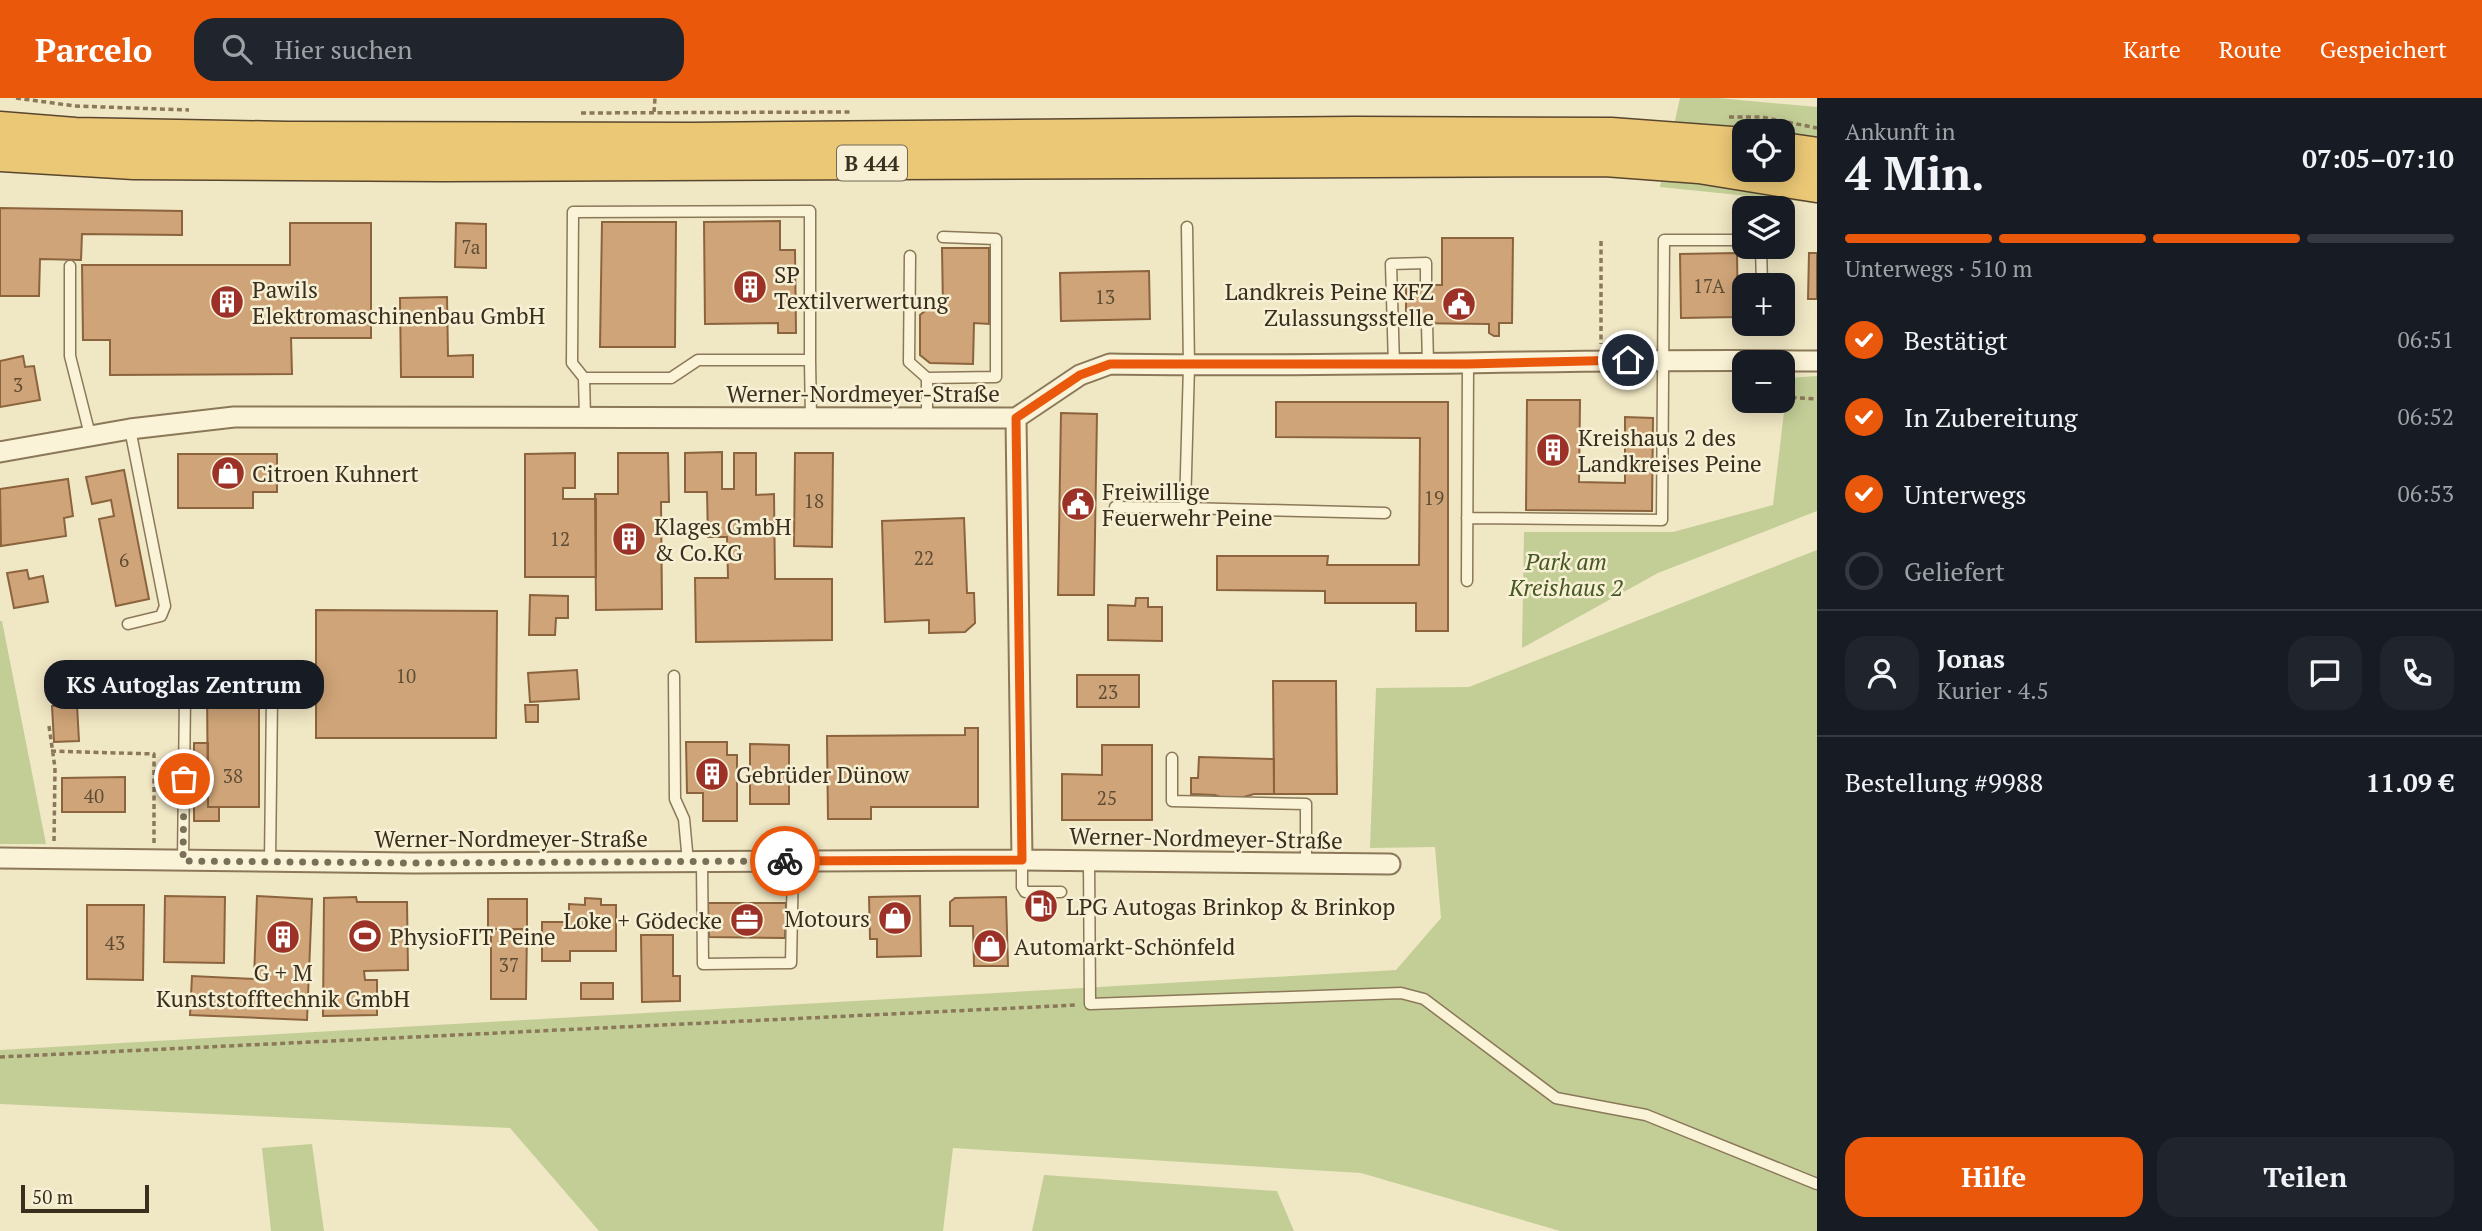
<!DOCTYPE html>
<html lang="de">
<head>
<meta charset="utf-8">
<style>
	body { margin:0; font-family:"PT Serif",serif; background:#20242c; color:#f1f3f6; height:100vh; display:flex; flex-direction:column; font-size:26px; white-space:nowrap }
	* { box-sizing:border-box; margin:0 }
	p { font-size:23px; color:#9ea1a6 }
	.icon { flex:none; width:38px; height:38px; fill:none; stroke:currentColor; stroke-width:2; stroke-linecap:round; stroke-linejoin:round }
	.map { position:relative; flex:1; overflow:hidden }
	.drawer { display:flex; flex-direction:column; background:#171b24; width:665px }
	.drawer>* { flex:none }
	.fabs { position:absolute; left:1732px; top:21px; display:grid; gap:14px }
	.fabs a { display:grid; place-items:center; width:63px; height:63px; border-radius:14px; background:#171b24; box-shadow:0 4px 18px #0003; font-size:35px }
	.scale { position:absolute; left:21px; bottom:18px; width:128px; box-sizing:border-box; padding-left:7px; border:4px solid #3a2e1e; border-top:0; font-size:19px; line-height:24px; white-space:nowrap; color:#3a2e1e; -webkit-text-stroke:5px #f7f0d4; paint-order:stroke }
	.pin { position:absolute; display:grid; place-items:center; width:60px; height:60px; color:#fff; margin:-30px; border:4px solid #fff; border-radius:50%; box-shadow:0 2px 7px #0007 }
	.courier { position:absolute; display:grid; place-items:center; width:70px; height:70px; margin:-35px; border:5px solid #ea580c; border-radius:50%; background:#fff; color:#222; box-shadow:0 2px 9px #0007 }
	.bubble { position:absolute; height:49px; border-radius:21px; background:#171b24; box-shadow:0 4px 18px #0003; font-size:23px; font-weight:700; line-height:49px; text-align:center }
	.overview em { font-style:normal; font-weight:700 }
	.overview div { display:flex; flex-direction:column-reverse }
	.overview { display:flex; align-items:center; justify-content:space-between; height:119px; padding:0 28px }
	h1 { font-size:46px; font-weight:700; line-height:52px }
	.bar { display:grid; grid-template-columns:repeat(4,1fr); gap:10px 7px; align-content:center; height:84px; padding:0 28px }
	.bar i { height:9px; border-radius:5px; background:#363941 }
	.bar .selected { background:#ea580c }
	.bar p { grid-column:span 4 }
	.line { display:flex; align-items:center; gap:18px; padding:0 28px; border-top:2px solid #363941 }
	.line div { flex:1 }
	.round { display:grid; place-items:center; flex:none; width:74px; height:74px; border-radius:21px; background:#20242c }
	ol { padding:0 28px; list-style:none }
	li { display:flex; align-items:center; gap:21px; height:77px }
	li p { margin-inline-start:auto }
	li .icon { padding:7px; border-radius:50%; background:#ea580c; color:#fff; stroke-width:4 }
	li:last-child { color:#9ea1a6 }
	li i { width:38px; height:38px; border:4px solid #363941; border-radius:50% }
	.button { display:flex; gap:14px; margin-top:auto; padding:14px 28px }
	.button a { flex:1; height:80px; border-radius:21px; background:#ea580c; color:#fff; font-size:28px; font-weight:700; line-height:80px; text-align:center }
	.button a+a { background:#20242c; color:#f1f3f6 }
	header { display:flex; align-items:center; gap:42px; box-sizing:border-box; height:98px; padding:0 35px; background:#ea580c; color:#fff }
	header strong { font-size:33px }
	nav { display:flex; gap:38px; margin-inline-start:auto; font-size:24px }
	.search { width:490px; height:63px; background:#20242c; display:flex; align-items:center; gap:18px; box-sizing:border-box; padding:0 24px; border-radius:21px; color:#9ea1a6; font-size:26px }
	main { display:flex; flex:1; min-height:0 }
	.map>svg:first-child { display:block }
	.green { fill:#c3ce97; fill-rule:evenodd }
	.building { fill:#cfa478; stroke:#8b643e; stroke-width:2 }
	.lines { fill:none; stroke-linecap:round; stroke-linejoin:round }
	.service-casing { stroke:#8b7859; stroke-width:13 }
	.minor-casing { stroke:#8b7859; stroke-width:23 }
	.trunk-casing { stroke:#59462e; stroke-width:35 }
	.path { stroke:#8b7859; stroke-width:3.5; stroke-dasharray:5 3.5; stroke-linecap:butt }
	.service { stroke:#faf3d7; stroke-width:10 }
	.minor { stroke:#faf3d7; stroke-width:19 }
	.trunk { stroke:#ebc876; stroke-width:32 }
	.done { stroke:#7a6f58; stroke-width:7; stroke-dasharray:0 12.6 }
	.route { stroke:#ea580c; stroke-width:9 }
	.labels { text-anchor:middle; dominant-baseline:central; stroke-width:5; stroke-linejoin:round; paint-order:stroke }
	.number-label { font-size:19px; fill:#5f4c34 }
	.shield { fill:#f7f0d4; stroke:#736855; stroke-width:2 }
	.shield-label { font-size:21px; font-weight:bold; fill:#3a2e1e }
	.poi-label { font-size:23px; fill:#3a2e1e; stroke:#f7f0d4; text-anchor:start }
	.street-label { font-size:23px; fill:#3a2e1e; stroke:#f7f0d4 }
	.park-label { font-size:23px; font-style:italic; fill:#465824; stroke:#f7f0d4 }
</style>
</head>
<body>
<header>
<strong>Parcelo</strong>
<div class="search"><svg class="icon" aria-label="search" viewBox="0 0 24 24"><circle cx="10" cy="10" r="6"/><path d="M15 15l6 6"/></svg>Hier suchen</div>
<nav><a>Karte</a><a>Route</a><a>Gespeichert</a></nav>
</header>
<main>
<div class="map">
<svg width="1817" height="1133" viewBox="0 0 1817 1133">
	<rect width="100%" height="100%" fill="#f0e7c4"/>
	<!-- green -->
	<path class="green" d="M1680 0H1718L1817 9V105L1660 89ZM1745 33H1783V72H1745Z
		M1817 278V413L1658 475 1522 550 1524 434H1673L1773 407 1788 280Z
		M1817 452V1133H1560L1361 1075 953 1050 943 1133H599L510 1030 0 1006V952L1396 872 1441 820 1435 749 1370 750 1376 590 1469 589Z
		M0 523H2L46 746H0Z
		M312 1046 324 1133H271L262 1050Z
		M1044 1077 1277 1093 1294 1133H1032Z"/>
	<!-- building -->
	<path class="building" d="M0 110 182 113V137L82 136 81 162 40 161 39 198H0Z
		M780 123V152H795L796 235H778V225L705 226 704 124Z
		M602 124H676L675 249H600Z
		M290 125H371V240H291L292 276 110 277V242H83L82 167H290Z
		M456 125 486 126V170L455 169Z
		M1442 140H1513L1512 225H1499V238H1494L1489 235V226L1406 225V187H1442Z
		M942 150H989V226L974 225 973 266 930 265 920 257V217L930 209 943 210Z
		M1737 155 1738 219 1681 220 1680 156Z
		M1809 155H1817V201H1808Z
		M1149 173 1150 221 1061 223 1060 175Z
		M447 199 448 258 473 257V279H401L400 200Z
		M23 258 25 269 34 268 40 302 0 309V263Z
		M1527 302H1580L1579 384 1625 385V319L1653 320 1652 413 1526 412Z
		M1276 304H1448V533H1416V505H1325V493L1217 492V458H1328L1327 467H1419L1420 340 1276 339Z
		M1061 315 1097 316 1094 497H1058Z
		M722 354V391H734V355H756V397L774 396 775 481H832V542L696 544 695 480H728L727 439H708L707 394H685V355Z
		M575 355V390H563V401H596V479H525V356Z
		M618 355H668L669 404H661L662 511 596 512 595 396H618Z
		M795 355H833L832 449 794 448Z
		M178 356H277V394H253V410H178Z
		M124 372 149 501 116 508 99 421 114 418 111 402 92 406 86 379Z
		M68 381 73 418 64 420 66 438 1 448 0 391Z
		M964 420 967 495H974L975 525 965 534 929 535V522L885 524 882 423Z
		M27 472 29 481 43 478 48 504 14 510 7 475Z
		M530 497 568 498V520H556L555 537H529Z
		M1136 500H1148V509H1162V543L1108 542V507L1135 508Z
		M316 512 497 513 496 640H316Z
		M577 572 579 601 530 604 528 575Z
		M1077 577H1139V609H1077Z
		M1273 583H1336L1337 696H1274Z
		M207 592H259V709H208Z
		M77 607 79 643 54 644 52 608Z
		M525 607H538V624H526Z
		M965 630H978V709H871V721H828L827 638 965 637Z
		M686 644H727V657H737V723H703V695H687Z
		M194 645H208V709H219V723H194Z
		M750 646 789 647V706H750Z
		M1102 647H1152V722H1062V676L1102 677Z
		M1199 659 1274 661V696H1254L1237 701H1225L1215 697 1191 696V680H1198Z
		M125 679V714H62V680Z
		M165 798 225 799 224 865 164 864Z
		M257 798 312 801 307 922 190 917 192 878 254 881Z
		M920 798 921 858 877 859V841H870L869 799Z
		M356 799 357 804H407L408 872 364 873 365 882H377V917L323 918 324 800Z
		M1006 799 1008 868H974L973 828H950V804L955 800Z
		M585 800 601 801V807H616V853H570V863H542V824H569V806L585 807Z
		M488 801H527V831H488Z
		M708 805H786L785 840 709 839Z
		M87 807H144L143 882 87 881Z
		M491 831H527L526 901H491Z
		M641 837H673V878H680V903L642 904Z
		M581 885H613V901H581Z"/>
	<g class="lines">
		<!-- service casing -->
		<g class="service-casing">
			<path id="service" d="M1761 149 1762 187
				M910 158 909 264 927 280V319
				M70 168V258L90 337
				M1427 225 1428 266
				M1394 267 1391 166 1426 165V187
				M584 280 572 265 573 114 810 113V262
				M927 280 996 279V141L943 139
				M585 319 584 280H671L698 262H810L811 320
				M1115 409 1185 410 1189 268 1187 129
				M1185 410 1385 415
				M1467 420 1662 422 1664 142H1745
				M1467 483 1468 266
				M128 526 161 518 165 508 130 331
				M674 578 675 701 684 721 688 764
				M1172 660V703L1306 706V765
				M1022 762V789L1025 794H1061
				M183 763 185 598C189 592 194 586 202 583 214 579 258 581 269 589L272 600 270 764
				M1089 763 1090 906 1401 895 1424 901 1556 1000 1646 1017 1817 1086
				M702 764 703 866 791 865 793 763"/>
		</g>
		<!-- minor casing -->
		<g class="minor-casing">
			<path id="minor" d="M1016 320 1022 762
				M0 354 130 331 234 319 1016 320 1080 277 1110 266C1346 270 1581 260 1817 263
				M0 760 413 765 1022 762 1390 766"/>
		</g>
		<!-- trunk casing -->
		<g class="trunk-casing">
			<path id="trunk" d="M0 30 75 36 287 40 692 41 1355 35 1611 36 1745 46
				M1783 51 1817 56
				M0 57 134 65 442 67 1605 62 1699 69 1817 88"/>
		</g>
		<!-- path -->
		<path class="path" d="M16 0 75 8 189 12
			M654 14 655 0
			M581 15 850 14
			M1729 19H1762L1817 30
			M1601 143V246
			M1783 299 1817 301
			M49 628 55 670 54 745
			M51 653 154 656V746
			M0 959 1077 907"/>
		<!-- service -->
		<use href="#service" class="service"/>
		<!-- minor -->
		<use href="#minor" class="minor"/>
		<!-- trunk -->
		<use href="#trunk" class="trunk"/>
	</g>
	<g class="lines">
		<!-- done -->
		<path class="done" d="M184 681 183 763 413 765 785 763"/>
		<!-- route -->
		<path class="route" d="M785 763 1022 762 1016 320 1080 277 1110 266H1468L1628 262"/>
	</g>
	<!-- icons -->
	<defs>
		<g id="building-disc" transform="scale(1.75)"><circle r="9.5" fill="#9c3127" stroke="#f7f0d4"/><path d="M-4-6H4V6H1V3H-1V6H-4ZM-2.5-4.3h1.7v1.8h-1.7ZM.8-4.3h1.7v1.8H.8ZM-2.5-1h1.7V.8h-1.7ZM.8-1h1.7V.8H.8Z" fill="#fff"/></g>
		<g id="civic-disc" transform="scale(1.75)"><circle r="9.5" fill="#9c3127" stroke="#f7f0d4"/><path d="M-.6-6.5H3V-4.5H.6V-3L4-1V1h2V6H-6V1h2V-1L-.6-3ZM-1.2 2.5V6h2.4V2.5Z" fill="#fff"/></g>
		<g id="shop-disc" transform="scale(1.75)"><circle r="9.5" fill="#9c3127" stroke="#f7f0d4"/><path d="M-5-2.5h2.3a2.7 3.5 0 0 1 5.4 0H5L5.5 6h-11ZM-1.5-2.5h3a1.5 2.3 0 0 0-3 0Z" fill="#fff"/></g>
		<g id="fuel-disc" transform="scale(1.75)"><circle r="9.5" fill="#9c3127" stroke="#f7f0d4"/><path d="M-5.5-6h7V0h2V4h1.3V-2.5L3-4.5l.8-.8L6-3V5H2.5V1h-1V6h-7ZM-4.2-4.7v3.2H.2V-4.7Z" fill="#fff"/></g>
		<g id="office-disc" transform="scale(1.75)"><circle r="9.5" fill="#9c3127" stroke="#f7f0d4"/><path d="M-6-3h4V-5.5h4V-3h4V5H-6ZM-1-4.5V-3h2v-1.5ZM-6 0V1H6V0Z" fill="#fff"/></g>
		<g id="stadium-disc" transform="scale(1.75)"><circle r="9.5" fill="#9c3127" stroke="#f7f0d4"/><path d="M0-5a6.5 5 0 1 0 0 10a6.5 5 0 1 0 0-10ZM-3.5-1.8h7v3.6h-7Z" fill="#fff"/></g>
	</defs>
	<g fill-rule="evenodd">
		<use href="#building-disc" x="750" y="189"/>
		<use href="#building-disc" x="227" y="204"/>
		<use href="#civic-disc" x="1459" y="206"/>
		<use href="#building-disc" x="1553" y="352"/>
		<use href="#shop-disc" x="228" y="375"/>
		<use href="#civic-disc" x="1078" y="406"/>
		<use href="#building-disc" x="629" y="441"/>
		<use href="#building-disc" x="712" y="676"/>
		<use href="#fuel-disc" x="1041" y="808"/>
		<use href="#shop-disc" x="895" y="820"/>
		<use href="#office-disc" x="747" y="822"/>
		<use href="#stadium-disc" x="365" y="838"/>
		<use href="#building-disc" x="283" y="839"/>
		<use href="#shop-disc" x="990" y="848"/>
	</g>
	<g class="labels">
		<!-- number labels -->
		<g class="number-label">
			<text x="471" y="148">7a</text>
			<text x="1709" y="187">17A</text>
			<text x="1105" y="198">13</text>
			<text x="18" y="286">3</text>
			<text x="1434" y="399">19</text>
			<text x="814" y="402">18</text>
			<text x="560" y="440">12</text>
			<text x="924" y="459">22</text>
			<text x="124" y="461">6</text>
			<text x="406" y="577">10</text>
			<text x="1108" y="593">23</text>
			<text x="233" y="677">38</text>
			<text x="94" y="697">40</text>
			<text x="1107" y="699">25</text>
			<text x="115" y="844">43</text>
			<text x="509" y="866">37</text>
		</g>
		<!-- shield labels -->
		<rect class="shield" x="837" y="47.5" width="70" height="35" rx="5"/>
		<g class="shield-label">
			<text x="872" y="65">B 444</text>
		</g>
		<!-- poi labels -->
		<g class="poi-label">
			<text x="774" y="176">SP<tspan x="774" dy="26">Textilverwertung</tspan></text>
			<text x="252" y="191">Pawils<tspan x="252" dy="26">Elektromaschinenbau GmbH</tspan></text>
			<text x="1434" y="193" text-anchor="end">Landkreis Peine KFZ<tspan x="1434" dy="26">Zulassungsstelle</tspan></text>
			<text x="1578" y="339">Kreishaus 2 des<tspan x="1578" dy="26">Landkreises Peine</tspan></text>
			<text x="252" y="375">Citroen Kuhnert</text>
			<text x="1102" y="393">Freiwillige<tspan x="1102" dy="26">Feuerwehr Peine</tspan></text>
			<text x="654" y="428">Klages GmbH<tspan x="654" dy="26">&amp; Co.KG</tspan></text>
			<text x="736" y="676">Gebrüder Dünow</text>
			<text x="1066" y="808">LPG Autogas Brinkop &amp; Brinkop</text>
			<text x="870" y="820" text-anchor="end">Motours</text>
			<text x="722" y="822" text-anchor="end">Loke + Gödecke</text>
			<text x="390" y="838">PhysioFIT Peine</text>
			<text x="1014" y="848">Automarkt-Schönfeld</text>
			<text x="283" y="874" text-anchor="middle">G + M<tspan x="283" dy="26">Kunststofftechnik GmbH</tspan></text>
		</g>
		<!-- street labels -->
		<g class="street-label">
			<text x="863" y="295">Werner-Nordmeyer-Straße</text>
			<text x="511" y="740">Werner-Nordmeyer-Straße</text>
			<text transform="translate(1206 740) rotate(1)">Werner-Nordmeyer-Straße</text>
		</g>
		<!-- park labels -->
		<g class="park-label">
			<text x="1566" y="463">Park am<tspan x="1566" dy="26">Kreishaus 2</tspan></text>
		</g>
	</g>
</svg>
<div class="fabs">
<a><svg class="icon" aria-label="locate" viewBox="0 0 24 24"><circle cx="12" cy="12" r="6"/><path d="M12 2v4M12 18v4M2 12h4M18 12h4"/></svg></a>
<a><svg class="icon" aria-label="layers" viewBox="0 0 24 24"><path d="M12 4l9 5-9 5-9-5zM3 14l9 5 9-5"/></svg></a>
<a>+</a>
<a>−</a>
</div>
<div class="scale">50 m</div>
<div class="pin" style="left:184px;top:681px;background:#ea580c"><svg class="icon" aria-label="bag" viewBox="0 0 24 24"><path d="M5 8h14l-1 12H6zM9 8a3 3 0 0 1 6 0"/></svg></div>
<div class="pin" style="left:1628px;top:262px;background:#1f2937"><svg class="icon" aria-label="home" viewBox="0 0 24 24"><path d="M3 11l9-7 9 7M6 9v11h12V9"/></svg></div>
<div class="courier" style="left:785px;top:763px"><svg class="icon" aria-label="bike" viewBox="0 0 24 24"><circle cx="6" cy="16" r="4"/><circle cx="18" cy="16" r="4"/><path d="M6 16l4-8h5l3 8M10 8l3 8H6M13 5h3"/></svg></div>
<div class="bubble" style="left:44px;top:562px;width:280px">KS Autoglas Zentrum</div>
</div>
<section class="drawer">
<div class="overview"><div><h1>4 Min.</h1><p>Ankunft in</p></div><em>07:05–07:10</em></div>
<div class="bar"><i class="selected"></i><i class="selected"></i><i class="selected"></i><i></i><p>Unterwegs · 510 m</p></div>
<ol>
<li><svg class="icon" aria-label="check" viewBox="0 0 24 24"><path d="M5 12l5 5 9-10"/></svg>Bestätigt<p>06:51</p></li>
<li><svg class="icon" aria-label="check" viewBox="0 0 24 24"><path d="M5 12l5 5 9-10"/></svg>In Zubereitung<p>06:52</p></li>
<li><svg class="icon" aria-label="check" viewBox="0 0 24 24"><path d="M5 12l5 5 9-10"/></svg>Unterwegs<p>06:53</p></li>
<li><i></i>Geliefert</li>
</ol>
<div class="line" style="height:126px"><a class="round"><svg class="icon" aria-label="person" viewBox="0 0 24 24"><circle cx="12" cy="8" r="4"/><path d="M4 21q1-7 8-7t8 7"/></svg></a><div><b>Jonas</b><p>Kurier · 4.5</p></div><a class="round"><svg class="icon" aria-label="chat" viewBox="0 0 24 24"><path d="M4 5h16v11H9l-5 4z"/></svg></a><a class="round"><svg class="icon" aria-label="phone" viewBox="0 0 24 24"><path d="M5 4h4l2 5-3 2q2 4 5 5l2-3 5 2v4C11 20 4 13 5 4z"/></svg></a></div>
<div class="line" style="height:91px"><div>Bestellung #9988</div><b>11.09 €</b></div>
<div class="button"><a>Hilfe</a><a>Teilen</a></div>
</section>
</main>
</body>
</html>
